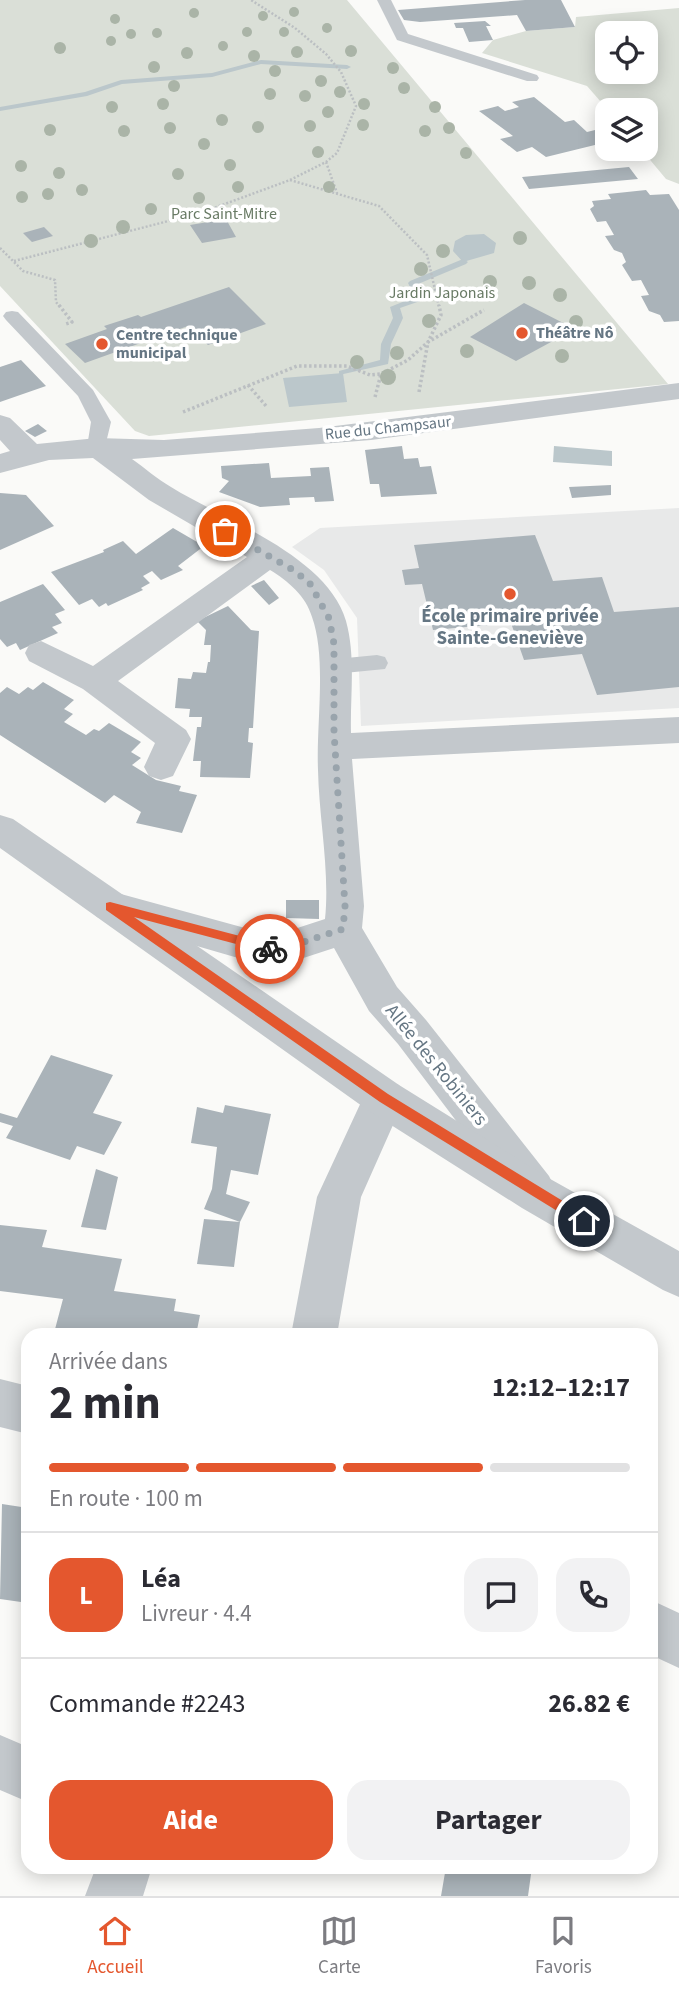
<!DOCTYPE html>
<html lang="fr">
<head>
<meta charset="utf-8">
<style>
	body { margin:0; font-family:"Source Sans 3",sans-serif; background:#f2f2f3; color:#2b2b33; height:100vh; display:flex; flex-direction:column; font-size:26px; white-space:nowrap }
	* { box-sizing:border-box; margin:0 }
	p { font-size:23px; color:#7c7c81 }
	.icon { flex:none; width:38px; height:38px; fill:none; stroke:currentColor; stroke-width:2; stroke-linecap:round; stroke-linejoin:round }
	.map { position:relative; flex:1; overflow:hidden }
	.drawer { position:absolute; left:21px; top:1328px; width:637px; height:546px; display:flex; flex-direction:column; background:#fff; border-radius:21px; box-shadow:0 4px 18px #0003 }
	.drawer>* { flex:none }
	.tools { position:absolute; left:595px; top:21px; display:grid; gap:14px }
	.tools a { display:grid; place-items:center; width:63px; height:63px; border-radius:14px; background:#fff; box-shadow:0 4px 18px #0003; font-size:35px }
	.pin { position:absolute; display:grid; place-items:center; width:60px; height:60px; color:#fff; margin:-30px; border:4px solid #fff; border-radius:50%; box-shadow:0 2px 7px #0007 }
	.courier { position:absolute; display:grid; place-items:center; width:70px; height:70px; margin:-35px; border:5px solid #e4572e; border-radius:50%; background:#fff; color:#222; box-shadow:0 2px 9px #0007 }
	.head em { font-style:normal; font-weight:700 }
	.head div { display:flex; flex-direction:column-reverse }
	.head { display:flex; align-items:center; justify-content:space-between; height:119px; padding:0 28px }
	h1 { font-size:46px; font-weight:700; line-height:52px }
	.bar { display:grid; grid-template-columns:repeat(4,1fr); gap:10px 7px; align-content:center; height:84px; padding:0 28px }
	.bar i { height:9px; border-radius:5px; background:#e1e1e2 }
	.bar .current { background:#e4572e }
	.bar p { grid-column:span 4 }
	.line { display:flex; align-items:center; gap:18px; padding:0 28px; border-top:2px solid #e1e1e2 }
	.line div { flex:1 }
	.round { display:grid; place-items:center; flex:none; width:74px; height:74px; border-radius:21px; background:#f2f2f3 }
	.cta { display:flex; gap:14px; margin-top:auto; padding:14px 28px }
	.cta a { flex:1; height:80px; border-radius:21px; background:#e4572e; color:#fff; font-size:28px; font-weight:700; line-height:80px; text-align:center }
	.cta a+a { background:#f2f2f3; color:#2b2b33 }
	.tab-bar { display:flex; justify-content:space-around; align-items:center; height:98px; border-top:2px solid #e1e1e2; background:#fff; font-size:19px; color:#7c7c81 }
	.tab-bar a { display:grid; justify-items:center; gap:4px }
	.tab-bar .current { color:#e4572e }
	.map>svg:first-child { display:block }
	.built { fill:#e8e9e9 }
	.green { fill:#dadfd7; fill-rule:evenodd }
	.water { fill:#bbc7cb }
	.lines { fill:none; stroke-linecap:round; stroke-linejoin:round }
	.stream { fill:#bbc7cb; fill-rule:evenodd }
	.building { fill:#aab3b9 }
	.path-far1 { stroke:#bbbfc2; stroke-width:2.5; stroke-dasharray:2 2; stroke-linecap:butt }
	.path { stroke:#bbbfc2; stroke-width:3.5; stroke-dasharray:2.5 2.5; stroke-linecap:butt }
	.service { fill:#c3c8cc; fill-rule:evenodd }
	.minor { fill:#c3c8cc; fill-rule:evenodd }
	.tertiary { fill:#c3c8cc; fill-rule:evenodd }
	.tree { fill:#aab4a7 }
	.route { fill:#e4572e }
	.done { stroke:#99a4ac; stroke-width:7; stroke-dasharray:0 12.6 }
	.poi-dot { fill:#e4572e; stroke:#fff; stroke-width:2.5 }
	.labels { text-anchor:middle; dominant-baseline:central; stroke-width:7; stroke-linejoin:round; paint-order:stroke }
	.far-park-label { font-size:16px; fill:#687a64; stroke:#fff }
	.far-poi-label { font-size:16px; font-weight:bold; fill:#657683; stroke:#fff; text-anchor:start }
	.far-street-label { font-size:16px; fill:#657683; stroke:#fff }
	.poi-label { font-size:19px; font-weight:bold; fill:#657683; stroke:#fff }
	.street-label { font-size:19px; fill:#657683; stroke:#fff }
</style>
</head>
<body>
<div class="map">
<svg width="679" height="1896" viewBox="0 0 679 1896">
	<rect width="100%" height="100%" fill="#fafaf8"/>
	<!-- built -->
	<path class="built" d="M679 508V708L361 726 357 618 324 570 292 547 320 528Z"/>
	<!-- green -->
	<path class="green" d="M0 0H347L668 384 149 436 135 431 0 286Z
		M679 8V184L666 179 641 149H646V110H608L587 86 482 53 493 40 526 31 575 27 576 17ZM607 33H646V72H607Z"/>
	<!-- water -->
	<path class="water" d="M484 234 496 243 494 253 463 262 453 251 455 241 466 235Z
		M343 373 347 402 289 407 283 378Z
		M554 446 612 451V466L553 462Z"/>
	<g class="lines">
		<!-- stream -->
		<path class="stream" d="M261 60 347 65 351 67 347 69 261 64 212 77 122 84 87 96 0 111V107L85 92 121 80 212 73Z
			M463 259 468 262 466 264 418 284 425 298 423 300 400 308 403 318 391 344 388 364 339 375V371L380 360 381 344 393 318 390 307 415 297 408 283 410 281Z"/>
	</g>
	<!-- building -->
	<path class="building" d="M525 0H561L575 27 526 31 517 15 420 22 404 20 398 10Z
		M485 21 491 26H486L493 40 469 42 463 28H456L454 23Z
		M534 97 565 122 574 120 587 132 595 130 607 142 546 157 532 147 517 152 500 139 513 136 479 111 498 106 505 111 519 107 512 102Z
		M629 167 638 179 529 189 522 177Z
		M646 190 650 195 669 194 679 210V321L664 322 660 315 649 311 641 296 649 295 641 280 632 281 622 265 626 262 622 253 614 250 605 236 614 235 606 221 597 222 590 209 594 206 592 201 611 199 608 194Z
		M226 219 236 237 202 243 190 225Z
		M44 227 53 236 32 242 23 233Z
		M229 287 266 324 208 345 188 326 85 363 65 344 107 329 104 326 138 315 141 317Z
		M524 303 575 329 516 361 470 337Z
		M21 360 46 386 0 402V367Z
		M38 424 47 431 35 437 25 431Z
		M402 446 404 459 418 458 420 467 431 466 437 494 381 497 379 484H370L365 450Z
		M269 463 271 478 311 476 310 468 329 467 334 501 315 502 314 497 289 498 290 505 260 507 219 492 229 481 222 478 221 466Z
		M611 485V495L572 498 569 487Z
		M0 493 26 495 54 526 0 550Z
		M173 528 204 546 178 566 183 570 161 580 152 571 143 576 150 583 141 588 143 590 108 606 106 603 99 607 92 599 79 605 51 572 104 552 103 550 123 541 136 554Z
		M535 535 553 581 602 577 614 612 679 607V687L597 695 582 654 524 660 511 623 433 630 422 584 405 585 402 570 419 568 414 545Z
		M264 580 279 598 269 605 251 586Z
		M43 584 65 610 55 614 62 623 52 627 58 633 20 650 16 643 7 647 0 639V602Z
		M228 606 251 630 259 631 253 728H249L248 742 253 743 250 778 200 777 201 761H193L197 727H201L202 717H189L190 709 175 708 178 678 191 679 193 672 206 673 208 662H210L211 645H204L206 630 197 621Z
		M43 682 74 700 64 709 73 714 64 722 86 735 94 729 99 731 109 723 141 742 131 752 141 758 132 765 156 780 181 786 179 791 197 795 182 833 136 823 141 812 114 795 105 803 0 735V693L7 687 19 694 28 687 33 690Z
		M286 900H319V919L286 918Z
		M51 1055 113 1075 93 1113 122 1122 104 1155 77 1146 70 1160 6 1138 13 1126 0 1122V1113L17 1118Z
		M225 1105 271 1114 258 1175 231 1170 226 1194 250 1202 240 1222 204 1209 212 1189 217 1147 191 1143 197 1107 223 1113Z
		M96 1169 118 1177 106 1230 81 1227Z
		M204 1219 240 1222 234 1267 197 1264Z
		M0 1225 47 1230 42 1247 122 1259 114 1291 176 1299 174 1311 200 1315 196 1335 54 1333 63 1299 0 1291Z
		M2 1504 28 1508V1603L0 1599Z
		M446 1867H532L528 1896H441Z"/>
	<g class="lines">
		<!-- path-far1 -->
		<path class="path-far1" d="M326 162 337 193
			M290 180 379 206 427 255 439 307
			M0 248 23 271 55 280 56 302 60 307
			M14 261 203 212 290 180 326 162 337 153 356 106 341 72 326 54 295 28 251 0"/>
		<!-- path -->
		<path class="path" d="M59 305 72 322 66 324
			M248 385 267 407
			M419 392 428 342 484 310
			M375 397 381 374
			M183 412 297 366H347L370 375 381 374 408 360 428 342 441 315 439 305"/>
		<!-- service -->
		<path class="service" d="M377 0H391L408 34 537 75 539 78 537 81H527L397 40Z
			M12 311 18 312 93 390 111 422 104 451H90L87 447 91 422 78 396 6 320 3 316 6 312Z
			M377 655 385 657 388 663 385 669 334 674 326 672 323 666 326 660Z"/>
		<!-- minor -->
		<path class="minor" d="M679 383V399L371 440 132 459C145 468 157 479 171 487 226 521 327 556 346 621 356 657 350 696 351 733L679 717V743L352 759 364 906 362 928 397 987 426 1020 549 1176 556 1190 549 1204 534 1210 519 1204 398 1044 369 1011 334 948 279 966 245 960 97 917 91 906 97 895 110 891 245 928 279 934 325 919C330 871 319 819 318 770 316 724 327 659 312 617 306 596 288 581 270 570L118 681 186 730 191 739 173 776 161 780 149 776 144 767 155 743 83 689 29 661 25 653 29 645 41 641 93 666 247 557 149 500 93 458 49 460 0 473V454L10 451 0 440V415L10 418 37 444 97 438 164 440 319 428Z
			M384 1080 399 1085 405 1098 361 1197 337 1335H291L317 1197 369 1085Z
			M0 1379 28 1386V1434L0 1427Z
			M651 1600 679 1613V1668L651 1655Z
			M0 1735 28 1747V1802L0 1790Z
			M96 1867H152L143 1896H85Z"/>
		<!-- tertiary -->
		<path class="tertiary" d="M0 815 13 819 399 1085 552 1180 679 1251V1297L663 1290 522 1208 369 1111 0 848Z"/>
	</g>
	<!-- trees -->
	<g class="tree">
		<circle cx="294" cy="12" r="5"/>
		<circle cx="194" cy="13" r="5"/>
		<circle cx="263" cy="16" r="5"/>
		<circle cx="115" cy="19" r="5"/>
		<circle cx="327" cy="28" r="5"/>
		<circle cx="247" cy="32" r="5"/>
		<circle cx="284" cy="32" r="5"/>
		<circle cx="157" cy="33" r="5"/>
		<circle cx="131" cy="34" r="5"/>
		<circle cx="111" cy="41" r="5"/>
		<circle cx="223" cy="46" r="5"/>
		<circle cx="60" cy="48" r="6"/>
		<circle cx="351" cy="51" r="6"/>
		<circle cx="297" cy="52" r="6"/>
		<circle cx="187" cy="53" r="6"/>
		<circle cx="254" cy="56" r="6"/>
		<circle cx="154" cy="67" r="6"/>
		<circle cx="393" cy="68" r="6"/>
		<circle cx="275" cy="71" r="6"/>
		<circle cx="321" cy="81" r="6"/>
		<circle cx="174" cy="86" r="6"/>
		<circle cx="404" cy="88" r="6"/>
		<circle cx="340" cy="92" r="6"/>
		<circle cx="270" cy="94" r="6"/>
		<circle cx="305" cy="96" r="6"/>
		<circle cx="163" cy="104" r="6"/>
		<circle cx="364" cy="104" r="6"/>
		<circle cx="112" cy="107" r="6"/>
		<circle cx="435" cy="107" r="6"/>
		<circle cx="328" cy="112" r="6"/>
		<circle cx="222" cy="120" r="6"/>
		<circle cx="363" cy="125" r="6"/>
		<circle cx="310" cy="126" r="6"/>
		<circle cx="258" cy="127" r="6"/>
		<circle cx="170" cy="128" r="6"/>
		<circle cx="449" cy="128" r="6"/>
		<circle cx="50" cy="130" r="6"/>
		<circle cx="124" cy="131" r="6"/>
		<circle cx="425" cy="131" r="6"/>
		<circle cx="204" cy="144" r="6"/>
		<circle cx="318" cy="152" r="6"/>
		<circle cx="466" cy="153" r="6"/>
		<circle cx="230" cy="165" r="6"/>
		<circle cx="21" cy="166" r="6"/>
		<circle cx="59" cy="173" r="6"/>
		<circle cx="178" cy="174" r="6"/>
		<circle cx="238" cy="187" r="6"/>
		<circle cx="329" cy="187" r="6"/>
		<circle cx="82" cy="190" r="6"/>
		<circle cx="48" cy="194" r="6"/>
		<circle cx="22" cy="197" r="6"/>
		<circle cx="199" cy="198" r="6"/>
		<circle cx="151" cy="209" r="6"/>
		<circle cx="123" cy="227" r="7"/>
		<circle cx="520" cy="238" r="7"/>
		<circle cx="91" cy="241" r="7"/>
		<circle cx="443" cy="251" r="7"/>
		<circle cx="421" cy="269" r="7"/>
		<circle cx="490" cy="282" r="7"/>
		<circle cx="529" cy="283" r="7"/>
		<circle cx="560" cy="295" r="7"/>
		<circle cx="429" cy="321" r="7"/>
		<circle cx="576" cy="322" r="7"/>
		<circle cx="467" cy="351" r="7"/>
		<circle cx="397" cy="353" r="7"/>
		<circle cx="562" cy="356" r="7"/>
		<circle cx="357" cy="362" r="7"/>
		<circle cx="388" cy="377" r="8"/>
	</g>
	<!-- route -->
	<path class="route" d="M110 902 274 945 275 949 270 953 134 917 388 1094 589 1217V1225H580L380 1102 106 910V903Z"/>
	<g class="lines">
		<!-- done -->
		<path class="done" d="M225 531 290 568 309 582 329 618 334 644V732L345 906 343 929 279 950 270 949"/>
	</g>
	<!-- markers -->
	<g class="poi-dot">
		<circle cx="522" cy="333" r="7"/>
		<circle cx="102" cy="344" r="7"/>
		<circle cx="510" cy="594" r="7"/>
	</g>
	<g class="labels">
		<!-- far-park labels -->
		<g class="far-park-label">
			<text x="224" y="214">Parc Saint-Mitre</text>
			<text x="442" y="293">Jardin Japonais</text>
		</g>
		<!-- far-poi labels -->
		<g class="far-poi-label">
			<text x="536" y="333">Théâtre Nô</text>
			<text x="116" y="335">Centre technique<tspan x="116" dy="18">municipal</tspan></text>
		</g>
		<!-- far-street labels -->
		<g class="far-street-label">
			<text transform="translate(388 428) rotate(-6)">Rue du Champsaur</text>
		</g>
		<!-- poi labels -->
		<g class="poi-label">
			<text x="510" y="616">École primaire privée<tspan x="510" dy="22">Sainte-Geneviève</tspan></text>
		</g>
		<!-- street labels -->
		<g class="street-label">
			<text transform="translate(436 1065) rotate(51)">Allée des Robiniers</text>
		</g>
	</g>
</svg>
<div class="tools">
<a><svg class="icon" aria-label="locate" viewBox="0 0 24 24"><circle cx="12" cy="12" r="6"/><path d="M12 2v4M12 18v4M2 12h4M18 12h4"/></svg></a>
<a><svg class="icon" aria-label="layers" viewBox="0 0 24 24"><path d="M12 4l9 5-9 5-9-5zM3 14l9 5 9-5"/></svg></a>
</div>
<div class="pin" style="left:225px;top:531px;background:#ea580c"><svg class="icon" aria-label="bag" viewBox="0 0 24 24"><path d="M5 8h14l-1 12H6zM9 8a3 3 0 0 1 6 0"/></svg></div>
<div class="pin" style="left:584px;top:1221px;background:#1f2937"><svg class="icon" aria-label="home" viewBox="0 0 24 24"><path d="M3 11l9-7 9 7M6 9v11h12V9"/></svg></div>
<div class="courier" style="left:270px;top:949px"><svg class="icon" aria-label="bike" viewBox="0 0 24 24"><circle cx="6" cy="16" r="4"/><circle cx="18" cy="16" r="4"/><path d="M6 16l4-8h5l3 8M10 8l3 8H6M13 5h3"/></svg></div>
<section class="drawer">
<div class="head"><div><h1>2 min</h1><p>Arrivée dans</p></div><em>12:12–12:17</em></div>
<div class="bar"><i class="current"></i><i class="current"></i><i class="current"></i><i></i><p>En route · 100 m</p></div>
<div class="line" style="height:126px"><b class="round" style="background:#e4572e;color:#fff">L</b><div><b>Léa</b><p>Livreur · 4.4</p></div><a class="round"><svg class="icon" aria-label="chat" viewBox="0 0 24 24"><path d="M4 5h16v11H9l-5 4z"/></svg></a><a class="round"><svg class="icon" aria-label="phone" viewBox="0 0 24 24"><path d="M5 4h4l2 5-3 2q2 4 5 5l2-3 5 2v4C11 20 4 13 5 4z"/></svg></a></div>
<div class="line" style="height:91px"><div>Commande #2243</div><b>26.82 €</b></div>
<div class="cta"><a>Aide</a><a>Partager</a></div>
</section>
</div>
<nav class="tab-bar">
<a class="current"><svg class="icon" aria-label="home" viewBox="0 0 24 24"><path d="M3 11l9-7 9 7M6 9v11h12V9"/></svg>Accueil</a>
<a><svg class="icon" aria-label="map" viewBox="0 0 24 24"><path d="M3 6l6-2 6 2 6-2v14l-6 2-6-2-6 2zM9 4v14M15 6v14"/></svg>Carte</a>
<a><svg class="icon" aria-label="saved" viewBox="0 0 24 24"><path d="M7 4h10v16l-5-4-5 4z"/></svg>Favoris</a>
</nav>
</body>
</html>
